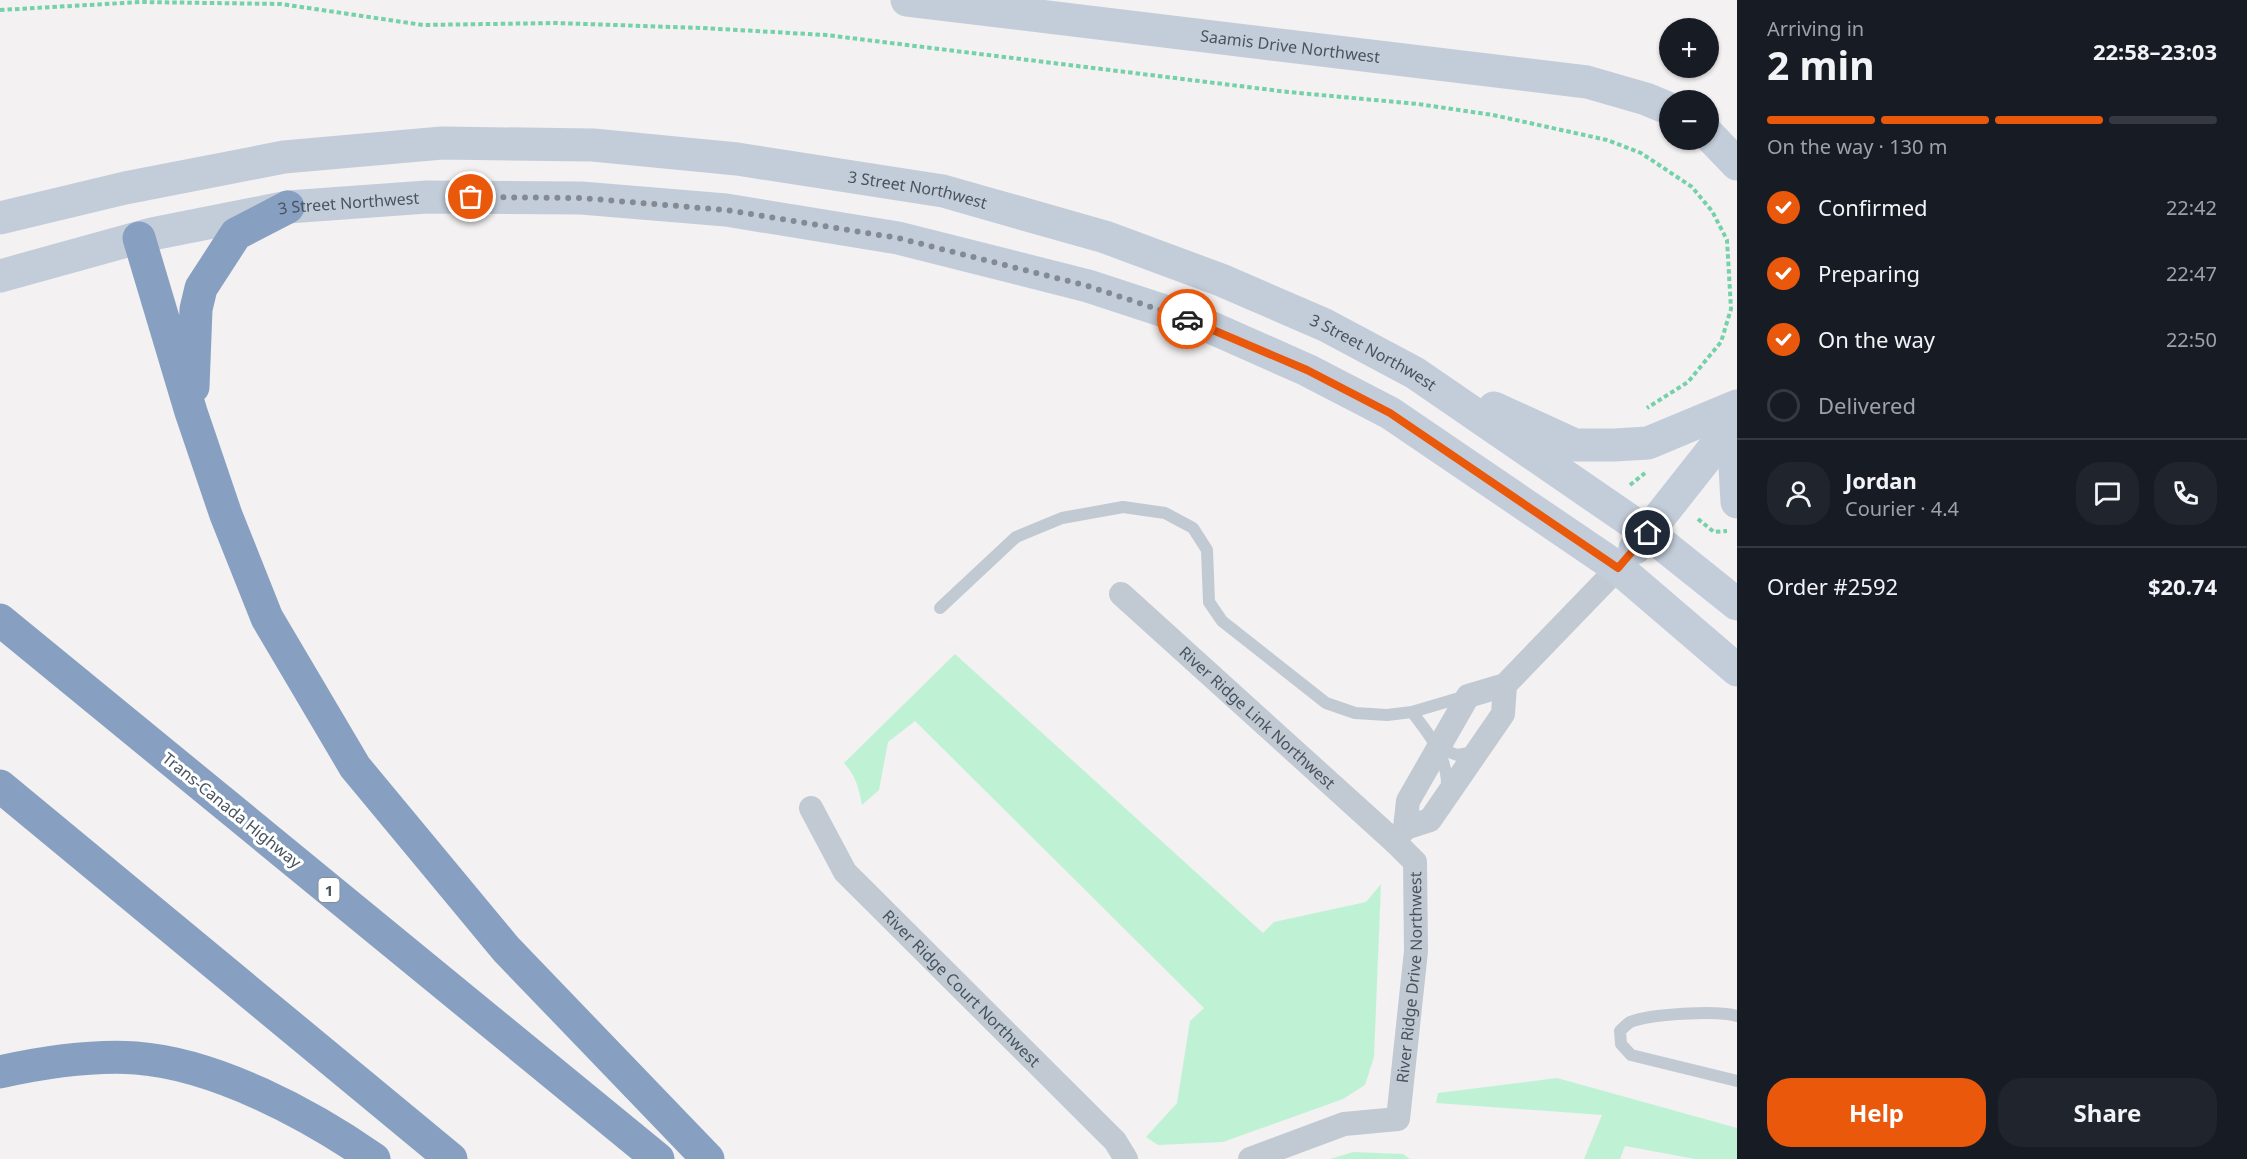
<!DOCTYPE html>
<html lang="en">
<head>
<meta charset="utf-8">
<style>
	body { margin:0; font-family:"Noto Sans",sans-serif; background:#20242c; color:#f1f3f6; height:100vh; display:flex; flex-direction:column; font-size:22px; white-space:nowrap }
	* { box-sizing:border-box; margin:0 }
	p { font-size:20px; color:#9ea1a6 }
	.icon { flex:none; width:33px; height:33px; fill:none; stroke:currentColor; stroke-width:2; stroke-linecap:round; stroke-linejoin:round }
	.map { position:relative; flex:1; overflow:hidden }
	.panel { display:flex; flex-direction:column; background:#171b24; width:510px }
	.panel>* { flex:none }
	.buttons { position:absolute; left:1659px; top:18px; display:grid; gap:12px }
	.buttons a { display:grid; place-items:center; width:60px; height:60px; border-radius:50%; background:#171b24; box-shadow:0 2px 4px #0004; font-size:30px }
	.pin { position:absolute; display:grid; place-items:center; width:51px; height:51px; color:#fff; margin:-26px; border:3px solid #fff; border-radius:50%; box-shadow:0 2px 6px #0007 }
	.courier { position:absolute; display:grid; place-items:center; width:60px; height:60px; margin:-30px; border:4px solid #ea580c; border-radius:50%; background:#fff; color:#222; box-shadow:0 2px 8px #0007 }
	.head em { font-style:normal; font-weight:700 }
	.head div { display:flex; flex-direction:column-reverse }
	.head { display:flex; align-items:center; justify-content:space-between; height:102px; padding:0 30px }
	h1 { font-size:39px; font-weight:700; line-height:45px }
	.bar { display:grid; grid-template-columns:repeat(4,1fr); gap:9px 6px; align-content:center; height:72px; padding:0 30px }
	.bar i { height:8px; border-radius:4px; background:#363941 }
	.bar .current { background:#ea580c }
	.bar p { grid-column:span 4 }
	.line { display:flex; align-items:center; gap:15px; padding:0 30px; border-top:2px solid #363941 }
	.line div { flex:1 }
	.round { display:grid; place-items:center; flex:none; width:63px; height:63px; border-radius:24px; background:#20242c }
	ol { padding:0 30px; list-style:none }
	li { display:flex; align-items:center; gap:18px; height:66px }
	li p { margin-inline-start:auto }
	li .icon { padding:6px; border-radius:50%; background:#ea580c; color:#fff; stroke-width:4 }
	li:last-child { color:#9ea1a6 }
	li i { width:33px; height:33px; border:3px solid #363941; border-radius:50% }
	.cta { display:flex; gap:12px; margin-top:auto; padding:12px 30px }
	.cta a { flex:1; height:69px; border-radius:24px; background:#ea580c; color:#fff; font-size:24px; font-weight:700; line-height:69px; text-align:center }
	.cta a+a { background:#20242c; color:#f1f3f6 }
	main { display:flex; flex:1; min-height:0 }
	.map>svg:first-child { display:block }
	.green { fill:#bff2d5 }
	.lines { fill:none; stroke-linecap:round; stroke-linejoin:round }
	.path { stroke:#75d1a9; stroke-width:4; stroke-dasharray:4.5 3; stroke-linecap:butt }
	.lane { stroke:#c1cad3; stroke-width:12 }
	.street { stroke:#c1cad3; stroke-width:24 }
	.secondary { stroke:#c3cdda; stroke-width:33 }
	.highway { stroke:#87a0c1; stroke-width:33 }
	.done { stroke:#848a93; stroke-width:6; stroke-dasharray:0 10.8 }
	.route { stroke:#ea580c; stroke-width:8 }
	.labels { text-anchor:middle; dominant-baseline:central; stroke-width:6; stroke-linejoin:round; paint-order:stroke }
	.shield { fill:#fff; stroke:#7f8790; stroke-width:1.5 }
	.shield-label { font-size:15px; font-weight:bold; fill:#485360 }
	.street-label { font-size:16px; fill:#485360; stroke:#fff }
</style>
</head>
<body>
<main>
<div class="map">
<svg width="1737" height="1159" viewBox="0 0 1737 1159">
	<rect width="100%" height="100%" fill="#f3f1f1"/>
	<!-- green -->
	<path class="green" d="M955 654 1263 933 1274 922 1366 902 1381 884 1374 1057 1365 1085 1343 1099 1223 1142 1158 1145 1146 1137 1177 1103 1190 1021 1204 1008 915 721 888 742 879 790 862 805C859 789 856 776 844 763Z
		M1557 1078 1737 1128V1159H1695L1625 1146 1620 1159H1584L1602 1115 1436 1103 1438 1093Z
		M1353 1152 1403 1154 1410 1159H1330Z"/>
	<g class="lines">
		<!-- path -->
		<path class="path" d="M0 10 141 2 281 4 423 25 556 23 702 28 826 35 1288 92 1418 104 1493 115 1607 140 1641 153 1692 187 1712 211 1727 240 1731 309 1721 342 1688 382 1647 408
			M1630 485 1645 473
			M1698 519 1714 532 1727 531"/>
		<!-- lane -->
		<path class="lane" d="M940 608 1016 537 1062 518 1123 507 1165 513 1193 528 1207 550 1209 602 1222 621 1326 703 1355 713 1387 715 1412 712 1466 696
			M1412 712C1430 736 1448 756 1447 788
			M1439 748 1457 755 1476 752
			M1737 1016C1717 1010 1650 1014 1630 1022 1627 1024 1623 1028 1620 1031L1621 1044 1631 1055 1737 1081"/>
		<!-- street -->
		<g class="street">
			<path id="s1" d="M1121 594 1395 842"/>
			<path id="s2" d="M811 808 845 872 1115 1141 1126 1159"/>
			<path d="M1405 828 1430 820 1503 714 1505 685"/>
			<path id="s3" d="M1250 1159 1344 1124 1398 1119 1416 951 1415 862 1395 842 1405 828 1408 801 1468 696 1505 685 1618 568"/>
		</g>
		<!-- secondary -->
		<g class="secondary">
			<path id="s4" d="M907 0 1587 82 1646 99 1670 109"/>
			<path d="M1708 134 1737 164"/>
			<path id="s5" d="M0 218 125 188 284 157 442 143 593 145 737 159 943 191 1105 237 1221 280 1325 325 1415 373 1648 533 1737 604"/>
			<path id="s6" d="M0 276 152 234 288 207 427 197 581 198 726 210 898 238 1088 286 1201 323 1307 370 1390 413 1618 568 1737 670"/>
			<path d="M1494 408 1575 445H1614L1648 443 1737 406"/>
			<path d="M1737 458 1735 467 1737 502"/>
			<path d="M1635 548 1737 419"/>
		</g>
		<!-- highway -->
		<path class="highway" d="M139 238 191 412 226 515 267 618 355 767 506 949 708 1159
			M193 387 196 309 201 288 236 234 288 207
			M0 620 658 1159
			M0 786 451 1159
			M0 1072C45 1062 90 1055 136 1058 216 1064 309 1114 374 1159"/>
	</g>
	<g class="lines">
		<!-- done -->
		<path class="done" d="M471 197 581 198 726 210 898 238 1088 286 1187 319"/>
		<!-- route -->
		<path class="route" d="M1187 319 1307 370 1390 413 1618 568 1648 533"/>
	</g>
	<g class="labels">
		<!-- shield labels -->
		<rect class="shield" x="318.5" y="878" width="21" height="24" rx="4.5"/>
		<g class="shield-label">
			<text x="329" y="890">1</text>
		</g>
		<!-- street labels -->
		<g class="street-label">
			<text stroke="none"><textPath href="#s4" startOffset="386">Saamis Drive Northwest</textPath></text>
			<text stroke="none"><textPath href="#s5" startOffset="928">3 Street Northwest</textPath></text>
			<text stroke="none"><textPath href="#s6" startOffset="357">3 Street Northwest</textPath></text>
			<text stroke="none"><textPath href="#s5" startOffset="1414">3 Street Northwest</textPath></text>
			<text stroke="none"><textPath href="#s1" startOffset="184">River Ridge Link Northwest</textPath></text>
			<text transform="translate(232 810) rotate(39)">Trans-Canada Highway</text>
			<text stroke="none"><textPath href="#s3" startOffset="297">River Ridge Drive Northwest</textPath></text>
			<text stroke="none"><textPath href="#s2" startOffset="237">River Ridge Court Northwest</textPath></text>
		</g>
	</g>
</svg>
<div class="buttons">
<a>+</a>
<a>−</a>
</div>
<div class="pin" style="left:471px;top:197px;background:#ea580c"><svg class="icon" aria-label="bag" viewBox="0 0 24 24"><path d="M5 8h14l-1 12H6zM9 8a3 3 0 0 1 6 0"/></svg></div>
<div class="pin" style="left:1648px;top:533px;background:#1f2937"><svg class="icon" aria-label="home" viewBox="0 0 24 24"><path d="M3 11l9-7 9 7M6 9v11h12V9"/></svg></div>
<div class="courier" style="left:1187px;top:319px"><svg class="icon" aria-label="car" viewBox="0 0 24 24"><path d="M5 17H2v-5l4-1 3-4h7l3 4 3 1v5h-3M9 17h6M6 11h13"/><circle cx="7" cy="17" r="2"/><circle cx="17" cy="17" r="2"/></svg></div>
</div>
<section class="panel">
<div class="head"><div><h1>2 min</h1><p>Arriving in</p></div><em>22:58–23:03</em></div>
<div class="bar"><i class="current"></i><i class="current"></i><i class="current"></i><i></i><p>On the way · 130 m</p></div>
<ol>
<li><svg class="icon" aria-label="check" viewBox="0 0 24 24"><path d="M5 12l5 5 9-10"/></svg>Confirmed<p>22:42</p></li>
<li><svg class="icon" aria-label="check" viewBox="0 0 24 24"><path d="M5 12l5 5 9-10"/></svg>Preparing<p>22:47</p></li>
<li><svg class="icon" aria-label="check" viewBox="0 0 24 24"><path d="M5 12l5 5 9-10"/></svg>On the way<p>22:50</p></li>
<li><i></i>Delivered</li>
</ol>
<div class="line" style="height:108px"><a class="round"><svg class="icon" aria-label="person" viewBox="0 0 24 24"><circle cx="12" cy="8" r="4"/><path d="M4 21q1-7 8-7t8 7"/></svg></a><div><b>Jordan</b><p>Courier · 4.4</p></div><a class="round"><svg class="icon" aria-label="chat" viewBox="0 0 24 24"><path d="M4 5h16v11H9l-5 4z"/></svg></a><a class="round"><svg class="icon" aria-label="phone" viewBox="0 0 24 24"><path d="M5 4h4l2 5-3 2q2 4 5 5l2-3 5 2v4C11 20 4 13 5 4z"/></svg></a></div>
<div class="line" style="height:78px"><div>Order #2592</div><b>$20.74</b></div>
<div class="cta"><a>Help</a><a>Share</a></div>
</section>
</main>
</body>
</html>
